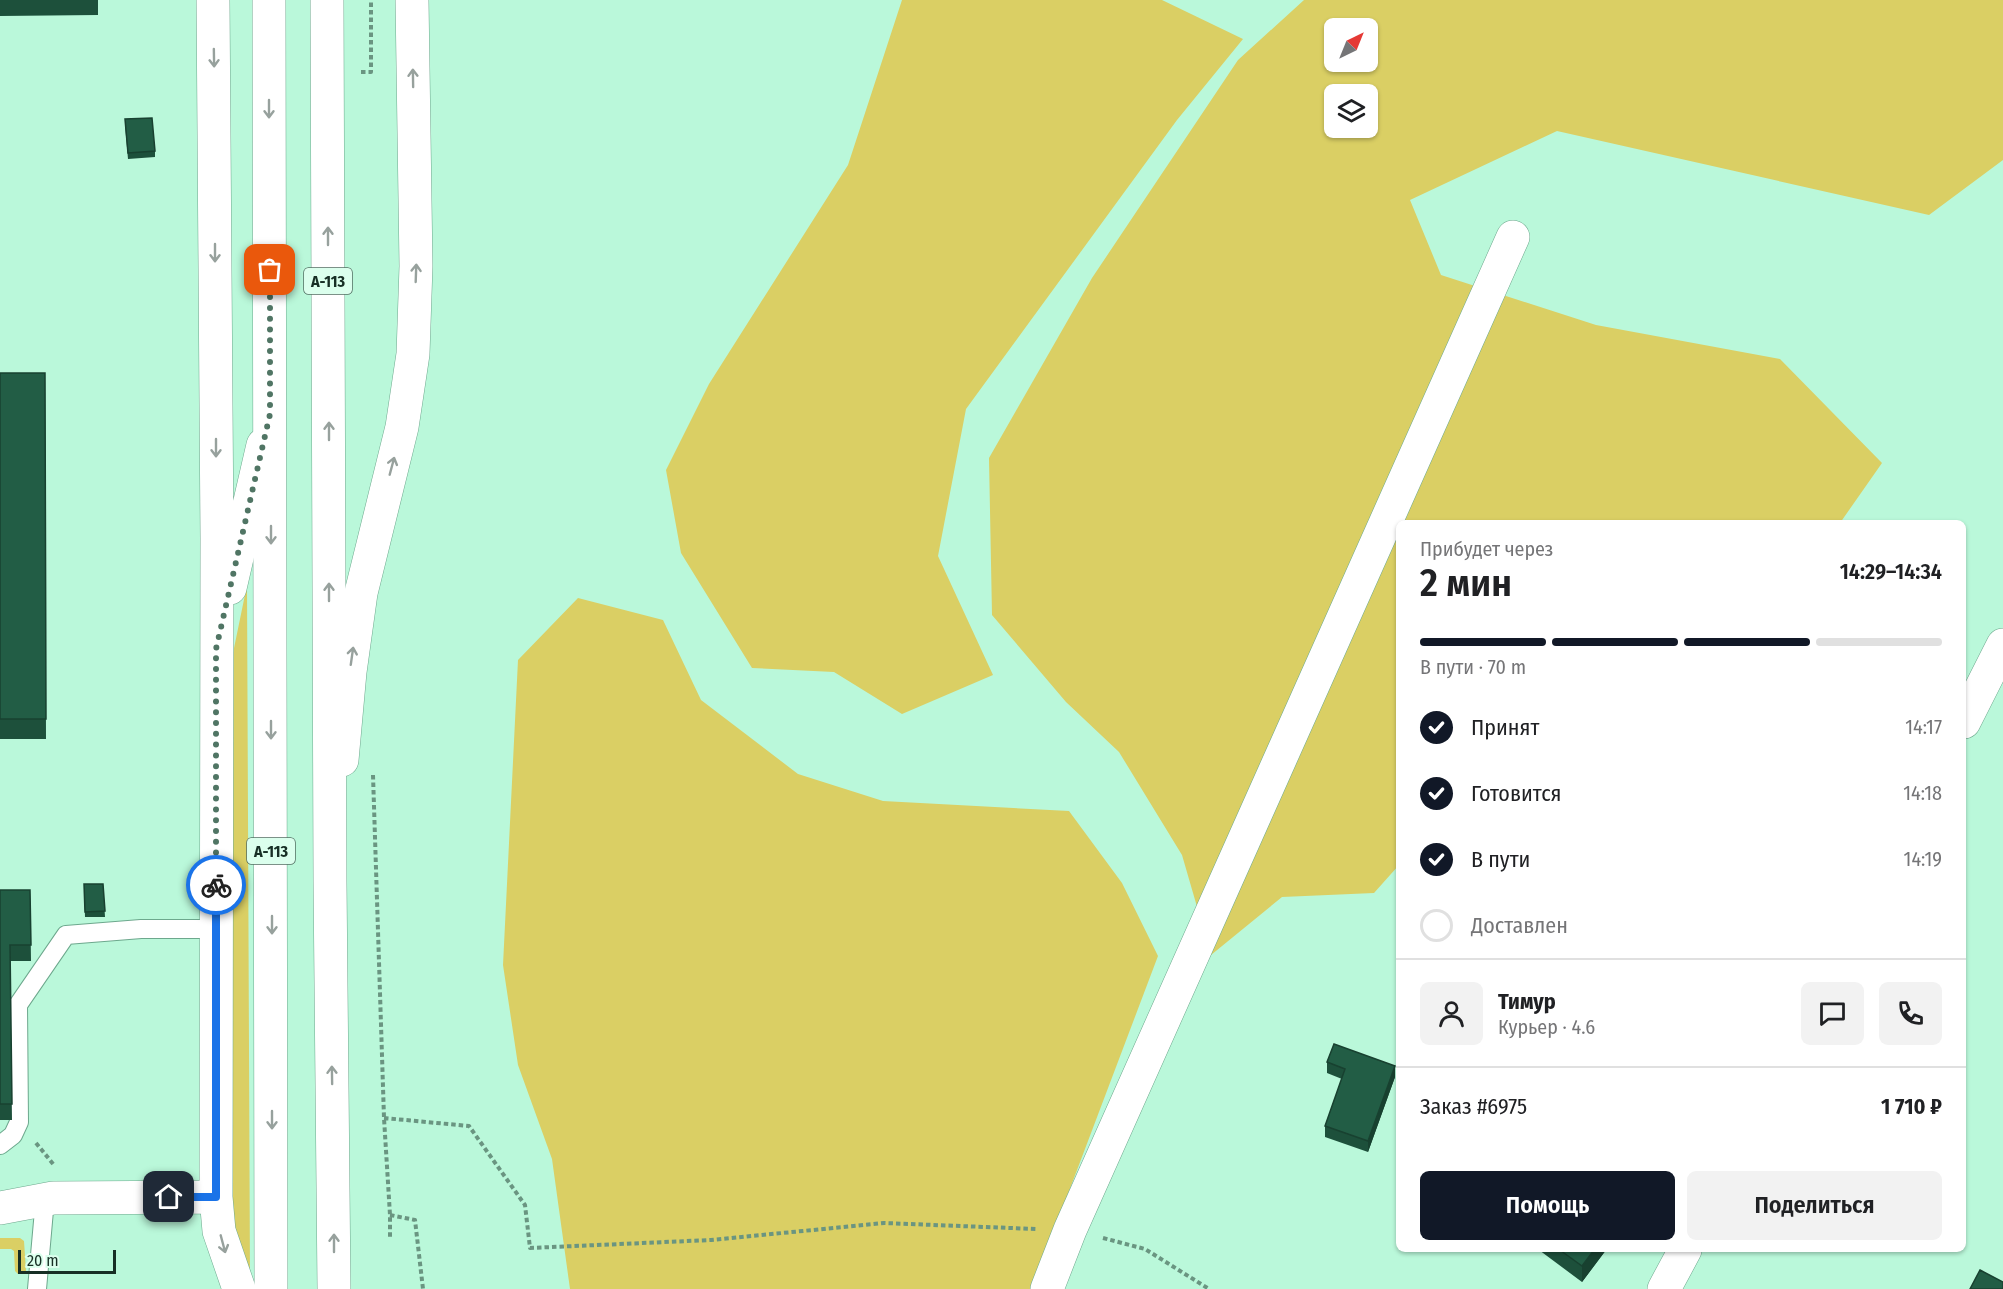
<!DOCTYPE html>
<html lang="ru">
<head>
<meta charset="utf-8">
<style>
	body { margin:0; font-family:"Fira Sans Condensed",sans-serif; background:#f2f2f2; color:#202124; height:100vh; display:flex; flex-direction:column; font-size:22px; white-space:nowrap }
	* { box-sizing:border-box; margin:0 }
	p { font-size:20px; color:#757577 }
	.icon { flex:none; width:33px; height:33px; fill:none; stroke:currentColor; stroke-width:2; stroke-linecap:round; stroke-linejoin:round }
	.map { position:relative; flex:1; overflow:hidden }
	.details { position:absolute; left:1396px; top:520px; width:570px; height:732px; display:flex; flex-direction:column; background:#fff; border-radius:9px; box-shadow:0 2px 4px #0004 }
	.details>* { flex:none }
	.needle { width:39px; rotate:43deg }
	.buttons { position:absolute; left:1324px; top:18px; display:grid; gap:12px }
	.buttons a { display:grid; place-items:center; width:54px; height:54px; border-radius:9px; background:#fff; box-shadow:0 2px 4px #0004; font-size:30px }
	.scale { position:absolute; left:18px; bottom:15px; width:98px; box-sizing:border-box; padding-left:6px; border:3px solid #172f25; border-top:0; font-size:16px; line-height:21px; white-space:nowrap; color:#172f25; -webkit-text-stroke:4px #dbffed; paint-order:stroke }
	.pin { position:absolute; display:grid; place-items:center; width:51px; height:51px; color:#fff; margin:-26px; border-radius:12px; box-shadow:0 3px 9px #0006 }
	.courier { position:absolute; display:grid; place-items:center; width:60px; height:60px; margin:-30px; border:4px solid #1a73e8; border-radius:50%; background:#fff; color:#222; box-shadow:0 2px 8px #0007 }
	.headline em { font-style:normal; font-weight:600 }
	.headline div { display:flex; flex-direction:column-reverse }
	.headline { display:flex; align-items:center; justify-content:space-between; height:102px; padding:0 24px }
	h1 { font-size:39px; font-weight:600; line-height:45px }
	.bar { display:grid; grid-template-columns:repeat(4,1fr); gap:9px 6px; align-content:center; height:72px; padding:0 24px }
	.bar i { height:8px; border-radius:4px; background:#e0e0e0 }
	.bar .current { background:#111827 }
	.bar p { grid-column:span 4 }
	.line { display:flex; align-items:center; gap:15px; padding:0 24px; border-top:2px solid #e0e0e0 }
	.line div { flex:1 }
	.round { display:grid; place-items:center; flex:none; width:63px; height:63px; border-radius:9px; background:#f2f2f2 }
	ol { padding:0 24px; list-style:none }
	li { display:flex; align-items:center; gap:18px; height:66px }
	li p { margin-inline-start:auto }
	li .icon { padding:6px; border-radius:50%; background:#111827; color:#fff; stroke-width:4 }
	li:last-child { color:#757577 }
	li i { width:33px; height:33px; border:3px solid #e0e0e0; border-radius:50% }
	.action { display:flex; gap:12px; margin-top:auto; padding:12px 24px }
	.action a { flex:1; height:69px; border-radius:9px; background:#111827; color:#fff; font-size:24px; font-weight:600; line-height:69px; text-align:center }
	.action a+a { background:#f2f2f2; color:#202124 }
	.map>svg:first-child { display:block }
	.green { fill:#dacf64; fill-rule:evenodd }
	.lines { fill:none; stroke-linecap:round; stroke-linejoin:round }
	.lane-casing { stroke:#6da88d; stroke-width:20 }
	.street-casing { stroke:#6da88d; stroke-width:34 }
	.secondary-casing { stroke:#6da88d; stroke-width:34 }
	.highway-casing { stroke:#6da88d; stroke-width:34 }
	.path { stroke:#6a9581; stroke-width:4; stroke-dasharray:4.5 3; stroke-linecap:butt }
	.lane { stroke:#fff; stroke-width:18 }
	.street { stroke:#fff; stroke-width:33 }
	.secondary { stroke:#fff; stroke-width:33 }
	.highway { stroke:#fff; stroke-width:33 }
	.wall { fill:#1d503b }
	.shaded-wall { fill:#184130 }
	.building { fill:#225d45; stroke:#184130; stroke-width:1.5 }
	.oneway { stroke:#97a19d }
	.done { stroke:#507564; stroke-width:6; stroke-dasharray:0 10.8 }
	.route { stroke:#1a73e8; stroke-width:8 }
	.labels { text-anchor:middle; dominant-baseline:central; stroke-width:6; stroke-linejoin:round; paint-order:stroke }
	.shield { fill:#dbffed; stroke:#526d61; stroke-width:1.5 }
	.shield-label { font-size:16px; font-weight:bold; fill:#172f25 }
</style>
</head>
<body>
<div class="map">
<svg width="2003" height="1289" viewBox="0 0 2003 1289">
	<rect width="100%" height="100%" fill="#baf8da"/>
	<!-- green -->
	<path class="green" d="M902 0H1162L1243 39 1177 120 966 409 938 556 993 675 902 714 834 672 752 668 681 553 666 470 709 384 848 165Z
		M1304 0H2003V160L1929 215 1557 131 1410 200 1441 275 1596 325 1780 359 1882 463 1840 523 1400 524 1399 865 1374 893 1282 897 1211 955 1182 855 1119 752 1066 702 992 615 989 458 1092 278 1238 60ZM1335 28H1368V62H1335ZM1335 94H1368V128H1335Z
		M247 585 250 1280 233 1223 230 1198 233 653Z
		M578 598 663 620 701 700 798 774 883 801 1069 811 1122 883 1158 956 1032 1289H570L552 1159 518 1065 503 965 518 660Z
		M0 1238H20L24 1241 26 1271 23 1274H18L15 1271 14 1251 11 1249H0Z"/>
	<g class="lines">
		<!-- lane casing -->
		<g class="lane-casing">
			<path id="lane" d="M0 1145 13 1135 19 1122 18 1005 66 935 141 929H216
				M37 1289 45 1199"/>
		</g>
		<!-- street casing -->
		<g class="street-casing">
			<path id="street" d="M1964 722 2003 645
				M1047 1289 1070 1230 1513 237
				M1664 1289 1685 1250"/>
		</g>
		<!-- secondary casing -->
		<g class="secondary-casing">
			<path id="secondary" d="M213 0 217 538 216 1197 219 1231 239 1289
				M230 588 263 445
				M342 760 350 672 361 593 402 427 413 354 416 266 412 0
				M0 1208 53 1198 216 1197"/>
		</g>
		<!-- highway casing -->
		<g class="highway-casing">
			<path id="highway" d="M269 0 271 1289
				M327 0 330 882 334 1289"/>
		</g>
		<!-- path -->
		<path class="path" d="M361 72H371V0
			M373 775 384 1118 390 1215V1239
			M384 1118 469 1126 525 1205 530 1248 711 1240 884 1223 1036 1229
			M36 1143 54 1165
			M390 1215 415 1220 423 1289
			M1103 1238 1145 1249 1209 1289"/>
		<!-- lane -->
		<use href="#lane" class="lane"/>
		<!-- street -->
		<use href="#street" class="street"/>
		<!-- secondary -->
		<use href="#secondary" class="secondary"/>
		<!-- highway -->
		<use href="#highway" class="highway"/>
	</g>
	<!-- wall -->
	<path class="wall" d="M0 0H98V15L0 16Z
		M125 125 155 151V157L128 159Z
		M0 373H45L46 739H0Z
		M84 884H103L105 917H85Z
		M0 890H30L31 961H10L12 1120H0Z
		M1327 1062 1395 1077 1368 1152 1325 1137V1126L1342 1079 1327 1073Z
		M1539 1250H1606L1582 1282Z"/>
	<!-- shaded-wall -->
	<path class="shaded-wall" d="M1395 1066V1077L1368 1152V1141Z
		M1594 1250H1606L1582 1282V1266Z"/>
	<!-- building -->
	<path class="building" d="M152 118 155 151 128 153 125 119Z
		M0 373H45L46 719H0Z
		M84 884H103L105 911 85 912Z
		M0 890H30L31 945H10L12 1104H0Z
		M1334 1044 1395 1066 1368 1141 1325 1126 1345 1069 1327 1062Z
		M1560 1250H1594L1582 1266Z
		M1980 1270 2003 1282V1289H1970Z"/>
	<!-- one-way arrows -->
	<defs><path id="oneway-shaft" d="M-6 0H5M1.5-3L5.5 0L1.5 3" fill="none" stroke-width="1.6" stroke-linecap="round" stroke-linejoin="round" transform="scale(1.5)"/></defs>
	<g class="oneway">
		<use href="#oneway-shaft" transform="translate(214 58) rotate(89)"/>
		<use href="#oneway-shaft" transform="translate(413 78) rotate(-91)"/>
		<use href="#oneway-shaft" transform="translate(269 109) rotate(90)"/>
		<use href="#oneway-shaft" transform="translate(328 236) rotate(-90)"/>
		<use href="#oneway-shaft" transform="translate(215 253) rotate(90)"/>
		<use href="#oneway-shaft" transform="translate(416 273) rotate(-88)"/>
		<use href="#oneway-shaft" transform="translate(329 431) rotate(-90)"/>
		<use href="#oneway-shaft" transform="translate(216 448) rotate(90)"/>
		<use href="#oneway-shaft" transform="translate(392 466) rotate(-75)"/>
		<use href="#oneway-shaft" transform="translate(271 535) rotate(90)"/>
		<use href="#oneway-shaft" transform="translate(329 592) rotate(-90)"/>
		<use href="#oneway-shaft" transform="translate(352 656) rotate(-82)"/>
		<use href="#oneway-shaft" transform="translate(271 730) rotate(90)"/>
		<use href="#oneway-shaft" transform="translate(272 925) rotate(90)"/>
		<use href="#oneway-shaft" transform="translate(332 1075) rotate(-91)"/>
		<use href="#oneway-shaft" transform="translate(272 1120) rotate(90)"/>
		<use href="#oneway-shaft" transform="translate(334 1243) rotate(-90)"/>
		<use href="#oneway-shaft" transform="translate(223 1244) rotate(75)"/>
	</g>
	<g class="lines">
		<!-- done -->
		<path class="done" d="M216 885V649L270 414V270"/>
		<!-- route -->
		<path class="route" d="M169 1197H216V885"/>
	</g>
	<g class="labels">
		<!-- shield labels -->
		<g class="shield">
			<rect x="304" y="268" width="48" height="26" rx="4.5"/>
			<rect x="247" y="838" width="48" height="26" rx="4.5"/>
		</g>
		<g class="shield-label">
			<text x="328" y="281">А-113</text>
			<text x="271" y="851">А-113</text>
		</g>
	</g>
</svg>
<div class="buttons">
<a><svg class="needle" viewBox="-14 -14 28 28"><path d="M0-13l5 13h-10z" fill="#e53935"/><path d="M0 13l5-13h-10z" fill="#757577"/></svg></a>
<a><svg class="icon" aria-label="layers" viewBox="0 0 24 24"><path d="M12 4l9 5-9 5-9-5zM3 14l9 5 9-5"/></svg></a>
</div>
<div class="scale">20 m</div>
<div class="pin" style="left:270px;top:270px;background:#ea580c"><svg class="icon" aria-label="bag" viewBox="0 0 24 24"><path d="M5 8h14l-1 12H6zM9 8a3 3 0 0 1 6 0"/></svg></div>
<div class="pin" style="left:169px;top:1197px;background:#1f2937"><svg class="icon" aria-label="home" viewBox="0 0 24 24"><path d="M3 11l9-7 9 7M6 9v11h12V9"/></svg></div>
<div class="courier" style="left:216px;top:885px"><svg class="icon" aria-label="bike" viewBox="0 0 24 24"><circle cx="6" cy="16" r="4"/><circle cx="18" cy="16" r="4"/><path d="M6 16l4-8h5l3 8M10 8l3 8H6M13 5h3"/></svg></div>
<section class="details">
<div class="headline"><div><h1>2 мин</h1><p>Прибудет через</p></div><em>14:29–14:34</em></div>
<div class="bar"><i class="current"></i><i class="current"></i><i class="current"></i><i></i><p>В пути · 70 m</p></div>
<ol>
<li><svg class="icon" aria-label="check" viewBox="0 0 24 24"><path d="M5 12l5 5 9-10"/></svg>Принят<p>14:17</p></li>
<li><svg class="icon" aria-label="check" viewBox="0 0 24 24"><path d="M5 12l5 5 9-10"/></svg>Готовится<p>14:18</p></li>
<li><svg class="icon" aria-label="check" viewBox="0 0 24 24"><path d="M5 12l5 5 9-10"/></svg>В пути<p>14:19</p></li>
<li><i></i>Доставлен</li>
</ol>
<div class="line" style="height:108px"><a class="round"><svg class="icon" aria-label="person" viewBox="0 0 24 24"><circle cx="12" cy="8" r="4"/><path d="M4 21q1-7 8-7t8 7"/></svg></a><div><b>Тимур</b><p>Курьер · 4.6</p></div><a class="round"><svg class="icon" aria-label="chat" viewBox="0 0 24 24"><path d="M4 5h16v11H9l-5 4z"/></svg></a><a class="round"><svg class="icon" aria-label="phone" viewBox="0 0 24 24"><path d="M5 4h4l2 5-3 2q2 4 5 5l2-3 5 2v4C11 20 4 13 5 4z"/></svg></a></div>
<div class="line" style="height:78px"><div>Заказ #6975</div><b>1 710 ₽</b></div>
<div class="action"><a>Помощь</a><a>Поделиться</a></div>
</section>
</div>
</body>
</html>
